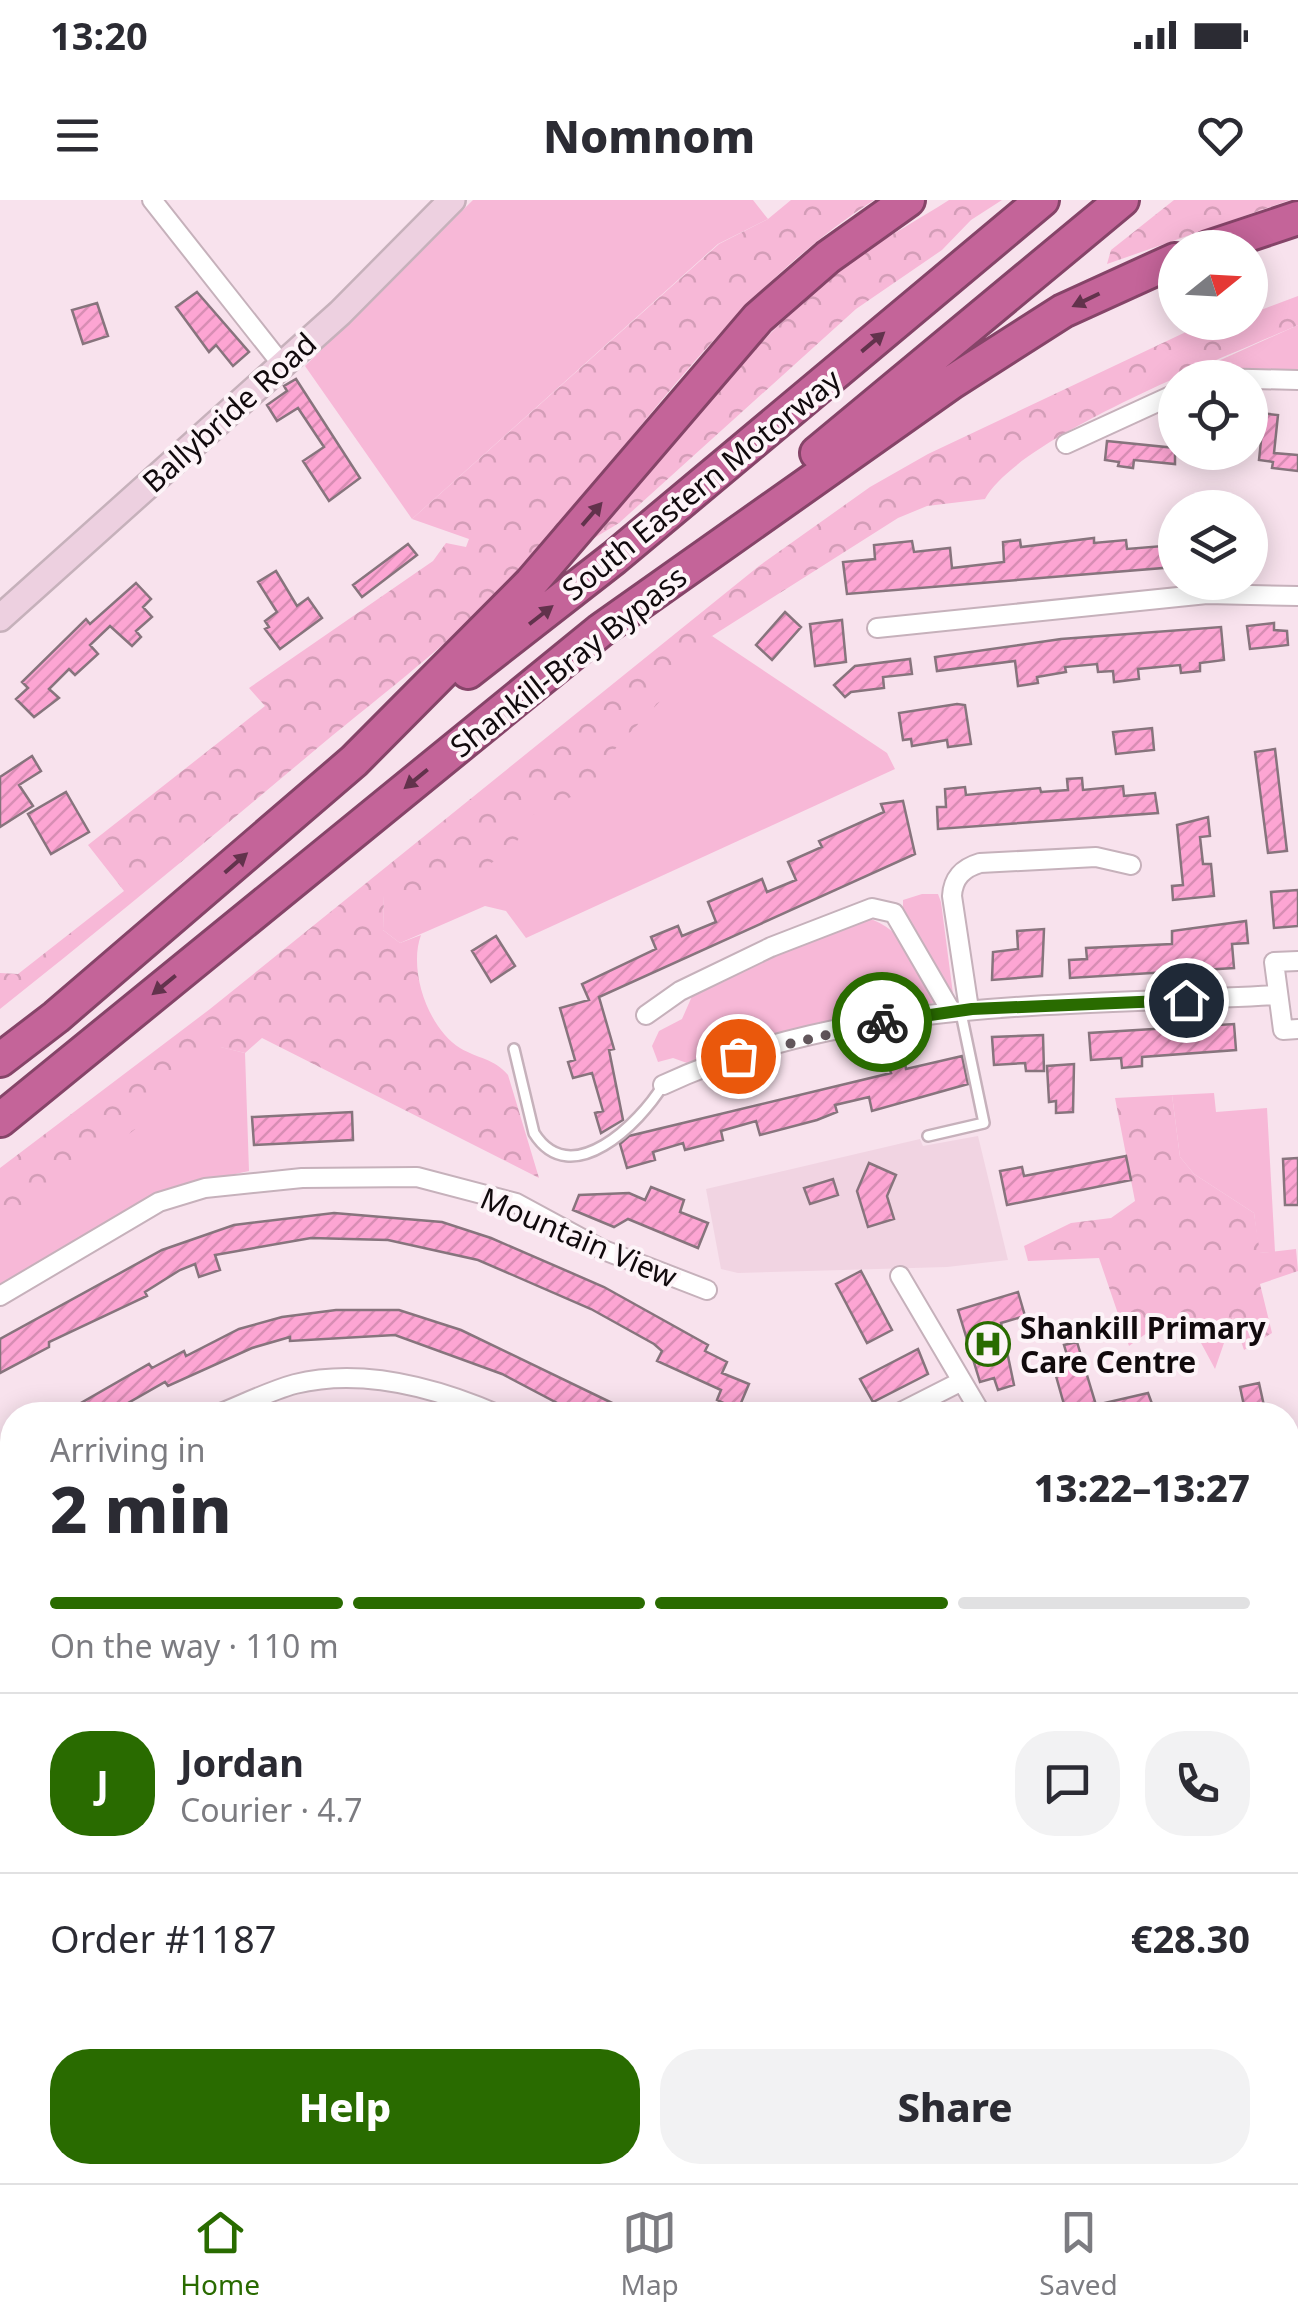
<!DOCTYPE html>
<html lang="en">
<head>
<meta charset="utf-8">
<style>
	body { margin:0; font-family:"Noto Sans",sans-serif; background:#f2f2f3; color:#2b2b33; height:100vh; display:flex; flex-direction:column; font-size:38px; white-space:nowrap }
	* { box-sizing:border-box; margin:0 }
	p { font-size:32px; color:#7c7c81 }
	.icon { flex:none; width:55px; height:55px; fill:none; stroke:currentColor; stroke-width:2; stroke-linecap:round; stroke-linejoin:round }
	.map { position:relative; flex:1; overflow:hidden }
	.panel { position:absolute; left:0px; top:1202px; width:1300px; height:782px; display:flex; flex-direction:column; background:#fff; border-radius:40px 40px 0 0; box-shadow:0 5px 25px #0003 }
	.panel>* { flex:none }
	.needle { width:65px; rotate:72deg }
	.fabs { position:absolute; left:1158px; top:30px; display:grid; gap:20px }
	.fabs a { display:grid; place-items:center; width:110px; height:110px; border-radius:50%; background:#fff; box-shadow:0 5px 25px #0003; font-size:50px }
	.pin { position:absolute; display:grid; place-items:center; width:85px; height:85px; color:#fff; margin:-42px; border:5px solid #fff; border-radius:50%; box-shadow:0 2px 10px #0007 }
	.courier { position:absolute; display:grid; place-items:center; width:100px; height:100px; margin:-50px; border:8px solid #296b00; border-radius:50%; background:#fff; color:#222; box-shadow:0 2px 12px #0007 }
	.summary em { font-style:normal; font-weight:800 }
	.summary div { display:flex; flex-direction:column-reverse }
	.summary { display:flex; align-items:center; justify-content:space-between; height:170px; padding:0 50px }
	h1 { font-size:65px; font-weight:800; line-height:75px }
	.bar { display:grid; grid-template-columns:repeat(4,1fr); gap:15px 10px; align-content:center; height:120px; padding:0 50px }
	.bar i { height:12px; border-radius:8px; background:#e1e1e2 }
	.bar .on { background:#296b00 }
	.bar p { grid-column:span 4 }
	.line { display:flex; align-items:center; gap:25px; padding:0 50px; border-top:2px solid #e1e1e2 }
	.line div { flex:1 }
	.round { display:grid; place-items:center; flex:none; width:105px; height:105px; border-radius:40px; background:#f2f2f3 }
	.action { display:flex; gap:20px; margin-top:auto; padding:20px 50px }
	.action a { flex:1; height:115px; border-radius:40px; background:#296b00; color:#fff; font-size:40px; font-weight:800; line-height:115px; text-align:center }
	.action a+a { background:#f2f2f3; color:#2b2b33 }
	.status { display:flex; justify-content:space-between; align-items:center; height:70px; padding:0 50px; background:#fff; direction:ltr }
	.status svg { height:28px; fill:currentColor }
	header { display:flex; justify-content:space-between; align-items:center; height:130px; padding:0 50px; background:#fff; font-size:45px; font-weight:800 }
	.tabs { display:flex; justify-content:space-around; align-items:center; height:140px; border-top:2px solid #e1e1e2; background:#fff; font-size:28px; color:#7c7c81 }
	.tabs a { display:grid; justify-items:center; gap:5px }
	.tabs .on { color:#296b00 }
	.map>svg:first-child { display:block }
	.built { fill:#f1d4e2 }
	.grass { fill:#f7b8d7 }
	.forest { fill:url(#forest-crowns) }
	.building { fill:url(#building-hatch); stroke:#87747d; stroke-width:2.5 }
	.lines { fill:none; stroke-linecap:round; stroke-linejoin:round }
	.lane-casing { stroke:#c6b1bb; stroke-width:14 }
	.street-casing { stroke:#c6b1bb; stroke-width:22 }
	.secondary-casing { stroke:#c6b1bb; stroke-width:30 }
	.highway-casing { stroke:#854468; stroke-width:38 }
	.lane { stroke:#fff; stroke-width:9 }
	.street { stroke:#fff; stroke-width:18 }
	.secondary { stroke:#edd0e0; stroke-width:25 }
	.highway { stroke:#c46499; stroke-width:32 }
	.oneway { fill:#62324c }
	.done { stroke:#62565b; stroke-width:10; stroke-dasharray:0 18 }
	.route { stroke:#296b00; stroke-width:12 }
	.labels { text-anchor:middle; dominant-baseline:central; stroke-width:8; stroke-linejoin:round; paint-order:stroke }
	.street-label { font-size:30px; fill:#110a0d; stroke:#fdf4f8 }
	.poi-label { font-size:30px; font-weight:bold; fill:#110a0d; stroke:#fdf4f8; text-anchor:start }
</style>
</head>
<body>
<div class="status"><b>13:20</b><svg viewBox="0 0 49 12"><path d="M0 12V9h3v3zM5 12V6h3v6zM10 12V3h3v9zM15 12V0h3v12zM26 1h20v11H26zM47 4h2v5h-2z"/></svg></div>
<header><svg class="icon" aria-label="menu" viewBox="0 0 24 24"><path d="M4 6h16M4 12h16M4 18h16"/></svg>Nomnom<svg class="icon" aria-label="heart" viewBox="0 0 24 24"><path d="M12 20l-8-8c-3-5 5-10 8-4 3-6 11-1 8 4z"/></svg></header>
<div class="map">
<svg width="1298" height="1983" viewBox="0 0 1298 1983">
	<defs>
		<pattern id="forest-crowns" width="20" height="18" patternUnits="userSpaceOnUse" patternTransform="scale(2.5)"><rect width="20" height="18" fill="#f7b8d7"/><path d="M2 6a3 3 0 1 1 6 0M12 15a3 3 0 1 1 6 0" fill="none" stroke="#d39db7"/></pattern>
		<pattern id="building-hatch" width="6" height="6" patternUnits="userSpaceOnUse" patternTransform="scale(2.5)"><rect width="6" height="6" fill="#fda5d3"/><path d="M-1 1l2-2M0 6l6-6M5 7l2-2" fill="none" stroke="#d88db4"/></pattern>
	</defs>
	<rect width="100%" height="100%" fill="#f8e2ed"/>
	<!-- built -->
	<path class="built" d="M978 936 1008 1060 947 1067 738 1073 721 1069 706 989 920 939 923 946Z
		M0 1762 12 1787V1907L0 1914Z"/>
	<!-- grass -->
	<path class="grass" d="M473 0H753L768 19 718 44 412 319 305 166Z
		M1298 125V172L1219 170 1216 162Z
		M712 436 887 553 895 569 526 738 506 711 485 706 400 743 383 730 384 694Z
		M922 694H938L941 702 953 794 903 713V700Z
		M867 718C905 728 919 769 938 802L839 820 687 863 673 858 658 862 652 846 659 831 682 819 693 794 773 752Z
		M213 845 245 853 249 971 176 987 0 1084V1004Z
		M1214 893 1216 912 1267 908 1275 1052 1259 1053 1254 1013 1194 974 1180 957 1172 895Z
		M12 1911V1972L110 1973 96 1983H0V1918Z"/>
	<!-- forest -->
	<path class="forest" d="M791 0H874C724 97 637 241 520 370 461 435 389 489 321 545 215 634 109 723 0 809V773L18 774 124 691 88 645 265 506 249 488 433 361 446 343 466 347 469 339 412 319 719 44 768 19Z
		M949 0H1002L971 20 942 50 856 109 619 323 591 340C668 248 746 146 840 71 873 44 913 23 949 0Z
		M1174 0H1290L1107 64 1111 50Z
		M1298 96V125C1227 157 1019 236 985 299L927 306 898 318 712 436 694 466 618 545 588 589 526 618 518 640 479 674 448 676 427 693 384 695 383 730 400 743 421 735C408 770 428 828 460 848 478 859 494 858 508 875L539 978 262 838 245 853 220 847 152 905 143 923 0 1035V968L210 809 759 366 870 287 928 254 1188 131 1220 123 1250 122V114Z
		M1172 895 1180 957 1194 974 1254 1013 1260 1053 1296 1049 1298 1071 1260 1084 1272 1133 1244 1150 1233 1117 1215 1169 1193 1128 1162 1122 1129 1146 1099 1058 1028 1061 1024 1046 1071 1023 1111 1018 1135 1001 1115 898Z"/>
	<!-- building -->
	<path class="building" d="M197 92 249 152 233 166 216 145 209 152 176 107Z
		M97 103 108 136 83 144 72 110Z
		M296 179 360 278 329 301 303 261 324 247 298 208 277 221 267 205 287 191 284 186Z
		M1250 212 1278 215 1274 253 1298 255V271L1272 268 1273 262 1259 260 1262 231 1250 230Z
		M1107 241 1175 248V264L1134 260 1133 268 1118 266 1119 262 1105 260Z
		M1094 338V343L1126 340 1127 349 1175 345V367L847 394 843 362 875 359 874 345 912 341 914 352 950 348 952 368 1004 362 1003 342 1020 340 1021 347Z
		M408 344 417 355 362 397 353 385Z
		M276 371 297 406 308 398 322 418 280 449 265 429 269 427 265 421 277 412 258 382Z
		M136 383 151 399 143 407 152 417 136 431 141 437 132 446 110 426 90 445 98 454 75 475 69 469 49 489 59 498 34 517 16 499 28 488 22 482 86 419 90 424Z
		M785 412 801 427 772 460 756 445Z
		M842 420 846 462 815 466 810 424Z
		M1274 423V430L1287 431 1288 445 1250 449 1247 426Z
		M1221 427 1224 460 1200 463V471L1181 473 1180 465 1138 469 1139 479 1114 482 1113 471 1098 472 1097 464 1065 467 1066 472 1037 477 1038 483 1018 486 1015 461 937 471 935 457 1061 439Z
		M910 459 912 474 883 477 884 488 851 492 845 497 834 485 855 466Z
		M957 504 965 505 971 544 948 547 947 540 912 546 911 539 903 540 899 513Z
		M1152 528 1154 550 1116 554 1113 532Z
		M1275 549 1287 651 1268 653 1255 552Z
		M32 556 41 571 19 585 33 606 0 627V577Z
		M1082 578 1083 590 1123 586 1124 596 1155 593 1158 613 938 629 937 607H946L945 589 965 587 966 595 1040 588 1041 592 1068 590 1067 579Z
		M66 592 89 632 51 654 28 614Z
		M903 601 915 654 599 797 614 849 609 850 623 920 601 933 595 913 603 911 592 873 573 878 568 862 575 860 560 808 589 800 582 784 656 749 651 737 678 726 682 736 716 722 708 702 762 679 767 692 796 680 788 662 822 647 819 641 884 612 881 604Z
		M1208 617 1210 636 1200 637 1203 664H1211L1214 696 1173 700 1172 686 1183 685 1177 625Z
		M1298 690V726L1274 728 1271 692Z
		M1246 721 1248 743 1232 744 1234 768 1070 778 1069 760 1087 759 1086 748 1172 744V731Z
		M1044 729 1042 776 992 780 993 752 1018 749 1017 731Z
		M496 736 515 766 491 782 472 751Z
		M1234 824 1236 850 1142 857V866L1122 868 1121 858 1091 860 1089 833Z
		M1043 835 1044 871H1026L1025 863 994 865 992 837Z
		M962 856 968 884 872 911 869 897 835 905 837 912 817 920 760 935 756 921 721 931 723 940 685 950 683 943 653 952 655 960 627 968 620 944 629 936 891 873 889 867 905 863 906 869Z
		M1074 864 1073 912 1056 913V901L1049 902 1047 866Z
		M352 912 353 940 254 945 252 917Z
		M1126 956 1131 980 1007 1005 1000 971 1022 967 1024 976Z
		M1298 958V1005H1285L1283 959Z
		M869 963 896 975 887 996 894 1019 868 1027 857 991Z
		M833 979 838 995 810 1004 804 988Z
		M651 987 684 1000 680 1012 708 1023 698 1048 628 1019 614 1027 573 1010 579 995 629 993 645 1000Z
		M334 1013 442 1022 491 1038 604 1087 708 1145 705 1151 727 1162 722 1173 749 1184 738 1210 717 1200 721 1190 657 1161 662 1151 654 1144 591 1109 478 1060 388 1040 311 1038 215 1055 220 1070 199 1077 195 1064 180 1070 145 1092 147 1096 49 1142V1147L0 1173V1139L162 1050 234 1025Z
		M861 1071 892 1130 867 1143 836 1084Z
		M1018 1092 1025 1116 1001 1123 1014 1185 998 1190 994 1178 980 1182 958 1110Z
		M336 1110H399L461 1130 637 1215H580L502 1174 395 1135 290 1141V1137L252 1148 168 1186 165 1182 107 1215H60L149 1164 152 1168 184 1151 186 1156 239 1129 282 1117Z
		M1077 1142 1096 1205 1148 1193 1154 1209 1136 1215H1067L1054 1169 1070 1165 1064 1145Z
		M918 1149 928 1174 873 1202 860 1179Z
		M1259 1183 1266 1215H1246L1240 1187Z"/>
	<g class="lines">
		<!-- lane casing -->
		<g class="lane-casing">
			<path id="lane" d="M514 849 534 933C571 992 640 923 663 885
				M928 936 984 923 961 813
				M1288 1298 1295 1296
				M1288 1371 1291 1352"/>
		</g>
		<!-- street casing -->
		<g class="street-casing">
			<path id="street" d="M152 0 280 162
				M1213 178 1298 180
				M1066 244 1175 194
				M877 428 1207 394 1298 396
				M1298 761 1274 762 1283 830 1298 829
				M969 809 952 696C953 678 963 668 980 663L1096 657 1131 665
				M646 815 680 791 771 747 872 708 894 713 951 811
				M663 885C853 796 1071 807 1275 795
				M900 1076 982 1215
				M0 1096 159 1002 205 988 302 978 417 977 516 1003 601 1049 707 1090
				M216 1215C242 1205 269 1191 295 1184 364 1167 437 1188 499 1215
				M895 1215 960 1182
				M1288 1244 1298 1242
				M0 1370 12 1351
				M0 1500H12
				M0 1670 12 1662
				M1288 1757 1298 1755
				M1030 1972 1043 1983
				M113 1983 125 1972
				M347 1983 349 1972
				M538 1983 545 1972
				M605 1983 613 1972"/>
		</g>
		<!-- secondary casing -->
		<g class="secondary-casing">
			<path id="secondary" d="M0 418 340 113 452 0
				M1288 1483 1298 1480
				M0 1722 12 1721"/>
		</g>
		<!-- highway casing -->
		<g class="highway-casing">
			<path id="highway" d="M1208 48 1298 18
				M817 253 1122 0
				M468 472 614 358 1042 0
				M0 860 56 817 354 561 531 383 758 118 828 57 908 0
				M0 920 601 430 952 182 1063 111 1175 60"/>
		</g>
		<!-- lane -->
		<use href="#lane" class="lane"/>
		<!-- street -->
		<use href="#street" class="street"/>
		<!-- secondary -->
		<use href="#secondary" class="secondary"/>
		<!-- highway -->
		<use href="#highway" class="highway"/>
	</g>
	<!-- one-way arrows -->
	<defs><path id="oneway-solid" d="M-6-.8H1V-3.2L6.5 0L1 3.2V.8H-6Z" transform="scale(2.5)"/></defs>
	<g class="oneway">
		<use href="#oneway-solid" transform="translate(1086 100) rotate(154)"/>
		<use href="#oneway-solid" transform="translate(873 142) rotate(-40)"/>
		<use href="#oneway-solid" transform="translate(592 314) rotate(-49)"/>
		<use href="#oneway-solid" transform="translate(541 415) rotate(-38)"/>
		<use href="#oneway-solid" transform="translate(416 579) rotate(141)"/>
		<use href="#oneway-solid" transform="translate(236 663) rotate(-41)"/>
		<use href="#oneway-solid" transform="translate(164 785) rotate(141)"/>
	</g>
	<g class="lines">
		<!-- done -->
		<path class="done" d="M738 856 882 822"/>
		<!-- route -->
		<path class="route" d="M882 822 972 809 1186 800"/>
	</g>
	<!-- icons -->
	<defs>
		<g id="hospital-ring" transform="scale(2.25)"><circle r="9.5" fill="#fdf4f8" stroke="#296b00" stroke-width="1.5"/><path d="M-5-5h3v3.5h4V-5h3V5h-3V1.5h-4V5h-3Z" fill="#296b00"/></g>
	</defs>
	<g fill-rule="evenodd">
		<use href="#hospital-ring" x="988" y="1144"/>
	</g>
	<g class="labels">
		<!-- street labels -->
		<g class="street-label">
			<text transform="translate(229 212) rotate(-42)">Ballybride Road</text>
			<text transform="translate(701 284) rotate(-39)">South Eastern Motorway</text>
			<text transform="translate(568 461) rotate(-38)">Shankill-Bray Bypass</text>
			<text transform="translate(579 1037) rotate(23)">Mountain View</text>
		</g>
		<!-- poi labels -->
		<g class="poi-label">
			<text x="1020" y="1127">Shankill Primary<tspan x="1020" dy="34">Care Centre</tspan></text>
		</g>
	</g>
</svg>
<div class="fabs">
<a><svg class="needle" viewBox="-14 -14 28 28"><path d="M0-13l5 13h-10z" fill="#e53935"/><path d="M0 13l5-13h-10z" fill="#7c7c81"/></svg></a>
<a><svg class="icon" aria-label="locate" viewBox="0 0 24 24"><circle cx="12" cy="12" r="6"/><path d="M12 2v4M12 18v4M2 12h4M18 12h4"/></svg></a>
<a><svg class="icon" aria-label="layers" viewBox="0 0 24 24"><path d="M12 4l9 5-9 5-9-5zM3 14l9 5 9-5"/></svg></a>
</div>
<div class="pin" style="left:738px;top:856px;background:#ea580c"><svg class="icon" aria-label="bag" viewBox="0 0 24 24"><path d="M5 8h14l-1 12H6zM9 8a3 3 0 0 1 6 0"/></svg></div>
<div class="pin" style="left:1186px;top:800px;background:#1f2937"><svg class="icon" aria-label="home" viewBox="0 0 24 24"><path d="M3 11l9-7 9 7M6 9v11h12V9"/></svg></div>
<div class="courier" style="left:882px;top:822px"><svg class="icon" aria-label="bike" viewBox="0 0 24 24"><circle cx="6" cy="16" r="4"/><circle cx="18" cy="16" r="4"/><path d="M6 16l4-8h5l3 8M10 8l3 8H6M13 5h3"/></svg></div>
<section class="panel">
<div class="summary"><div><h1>2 min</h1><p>Arriving in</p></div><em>13:22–13:27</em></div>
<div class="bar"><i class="on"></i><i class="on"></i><i class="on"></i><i></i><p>On the way · 110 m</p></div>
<div class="line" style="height:180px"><b class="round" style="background:#296b00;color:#fff">J</b><div><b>Jordan</b><p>Courier · 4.7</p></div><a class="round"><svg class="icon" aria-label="chat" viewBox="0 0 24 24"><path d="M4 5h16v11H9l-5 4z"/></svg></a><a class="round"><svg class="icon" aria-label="phone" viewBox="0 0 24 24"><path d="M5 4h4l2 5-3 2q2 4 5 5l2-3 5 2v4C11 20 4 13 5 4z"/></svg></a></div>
<div class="line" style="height:130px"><div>Order #1187</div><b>€28.30</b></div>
<div class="action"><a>Help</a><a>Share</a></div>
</section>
</div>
<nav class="tabs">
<a class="on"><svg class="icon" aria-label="home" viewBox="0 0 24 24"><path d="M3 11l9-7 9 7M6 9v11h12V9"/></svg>Home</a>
<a><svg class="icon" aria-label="map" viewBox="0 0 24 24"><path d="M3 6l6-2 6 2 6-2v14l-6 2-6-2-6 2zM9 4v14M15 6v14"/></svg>Map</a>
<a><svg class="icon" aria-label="saved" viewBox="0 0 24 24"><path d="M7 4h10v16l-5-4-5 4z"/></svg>Saved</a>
</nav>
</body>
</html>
